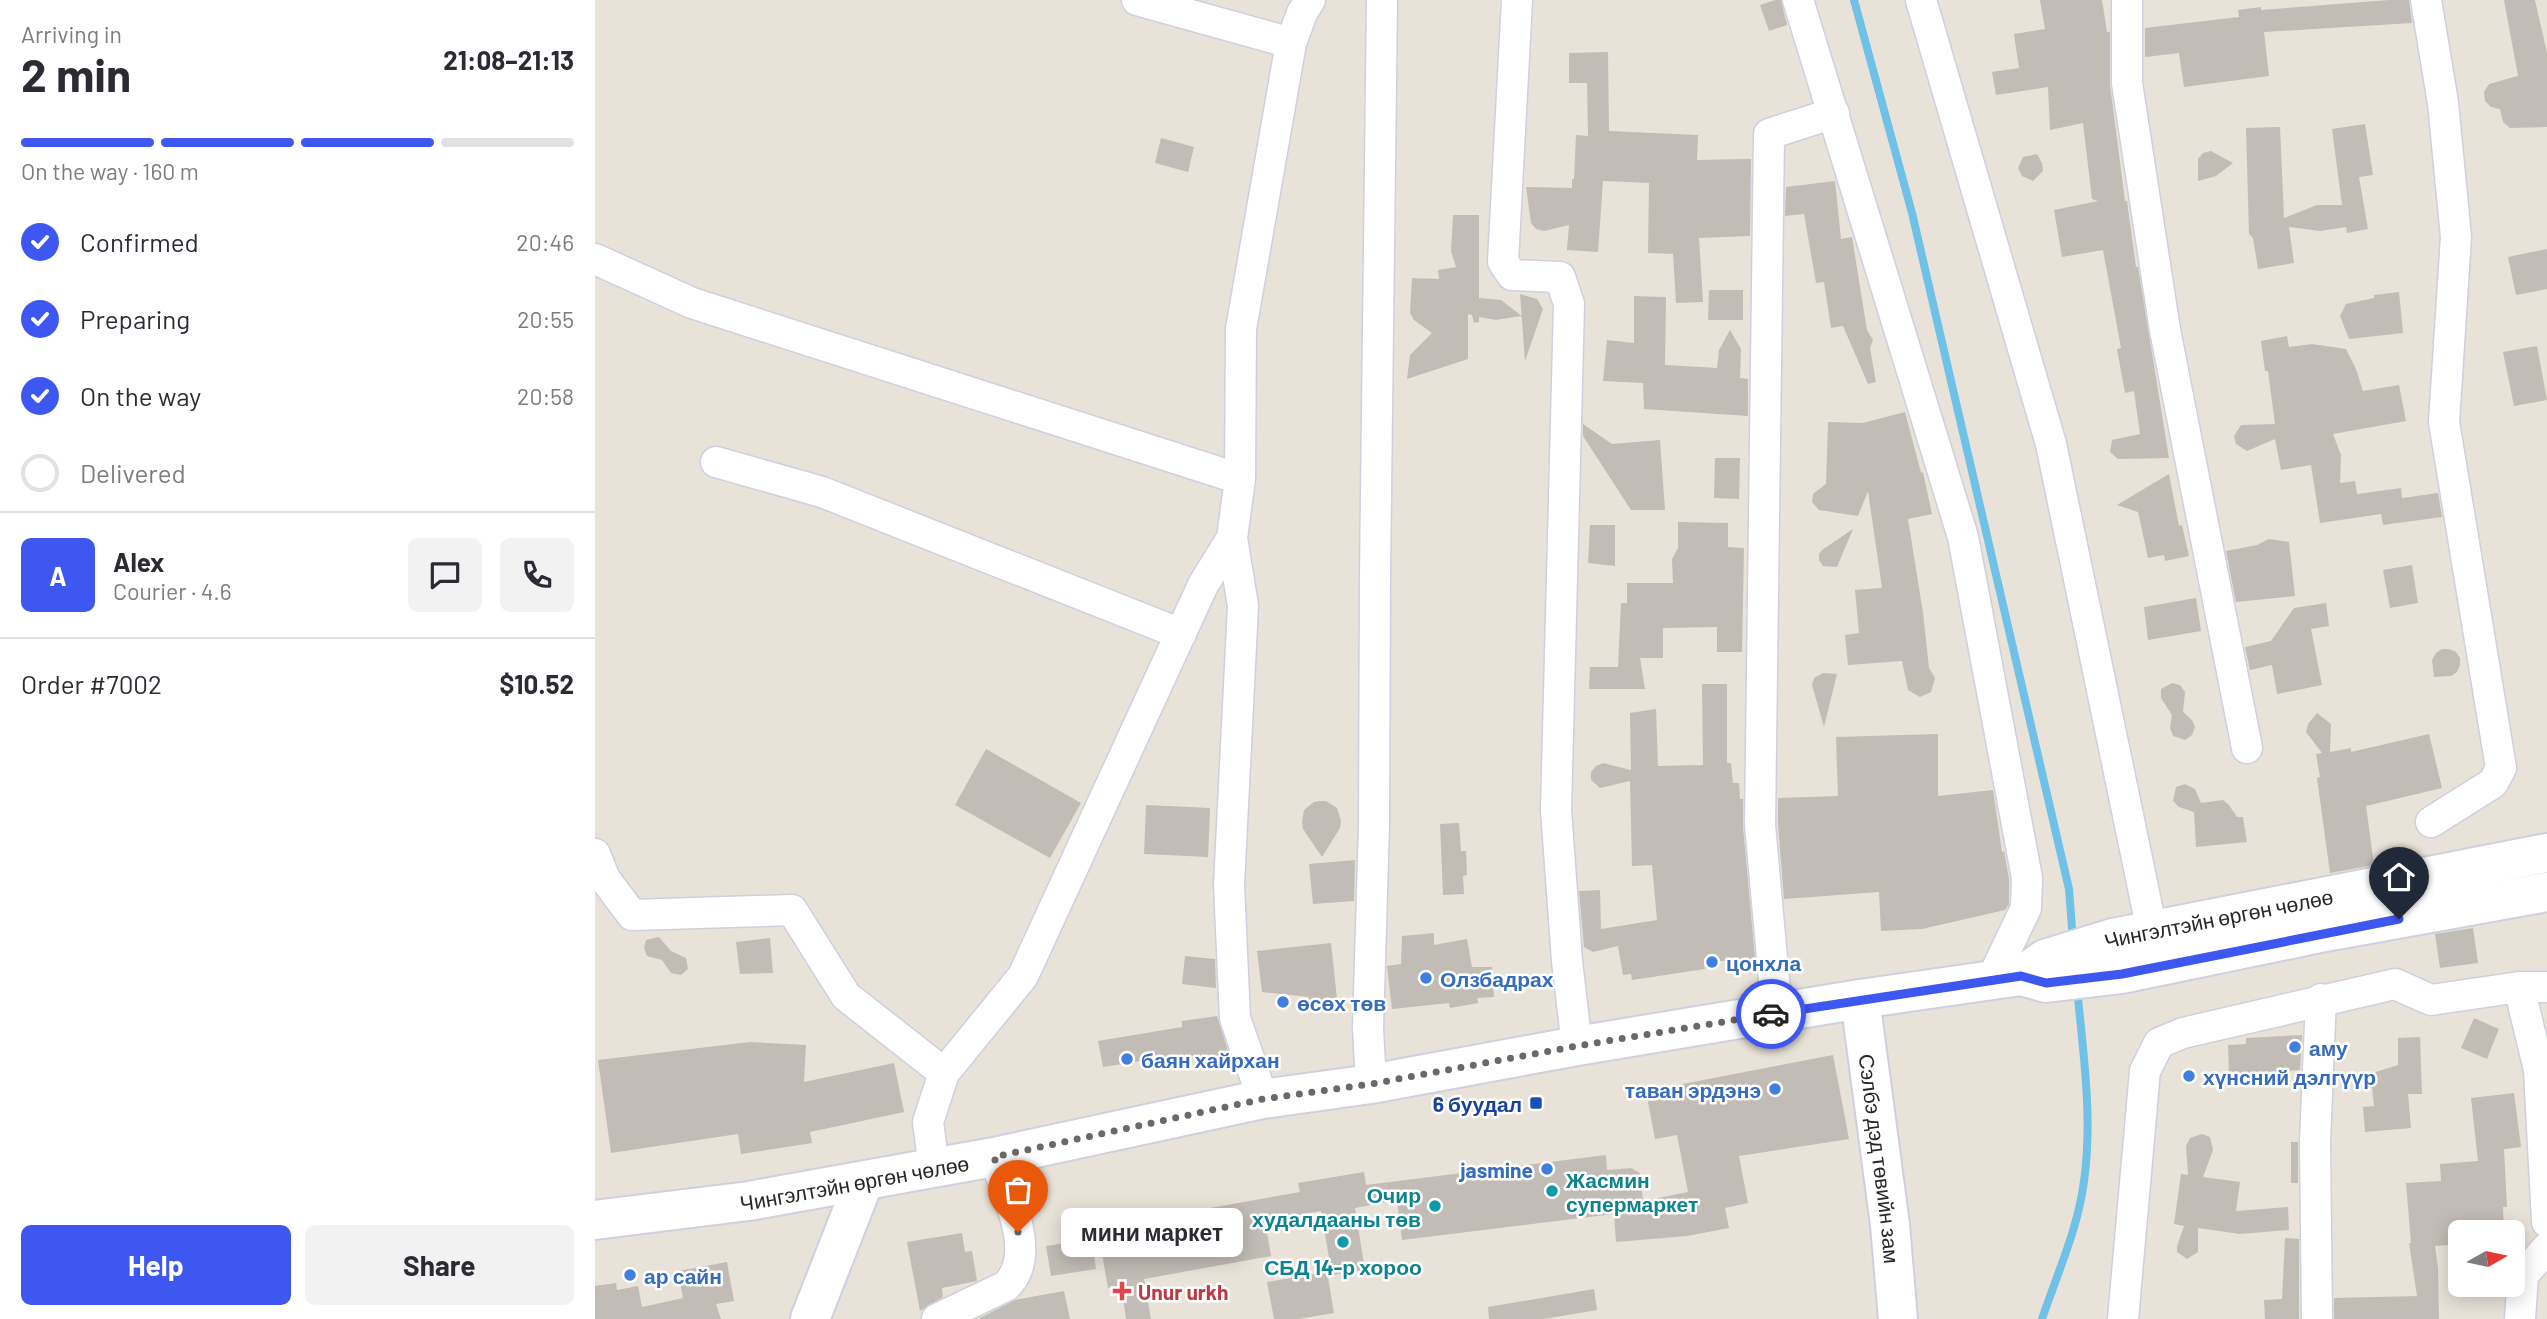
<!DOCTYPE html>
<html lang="en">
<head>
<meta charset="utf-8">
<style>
	body { margin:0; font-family:Barlow,sans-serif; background:#f2f2f3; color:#2b2b33; height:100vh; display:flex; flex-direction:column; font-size:26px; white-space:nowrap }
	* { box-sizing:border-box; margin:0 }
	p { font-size:23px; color:#7c7c81 }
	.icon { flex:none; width:38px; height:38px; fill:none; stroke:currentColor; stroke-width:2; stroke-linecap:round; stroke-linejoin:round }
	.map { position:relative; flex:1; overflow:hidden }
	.side { display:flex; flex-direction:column; background:#fff; width:595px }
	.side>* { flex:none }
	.needle { width:46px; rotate:81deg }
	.fabs { position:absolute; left:1853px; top:1220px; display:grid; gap:14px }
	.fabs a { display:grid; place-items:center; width:77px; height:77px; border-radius:10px; background:#fff; box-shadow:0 4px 18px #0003; font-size:35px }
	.pin { position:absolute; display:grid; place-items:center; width:60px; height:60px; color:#fff; margin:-72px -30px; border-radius:50% 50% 50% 0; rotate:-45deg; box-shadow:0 0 7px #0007 }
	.pin .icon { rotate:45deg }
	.courier { position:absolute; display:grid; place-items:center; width:70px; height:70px; margin:-35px; border:5px solid #3e57f0; border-radius:50%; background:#fff; color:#222; box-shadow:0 2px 9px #0007 }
	.bubble { position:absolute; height:49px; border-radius:10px; background:#fff; box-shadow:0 4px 18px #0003; font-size:23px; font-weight:700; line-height:49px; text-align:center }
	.headline em { font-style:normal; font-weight:700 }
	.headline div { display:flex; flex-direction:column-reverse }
	.headline { display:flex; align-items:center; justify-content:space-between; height:119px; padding:0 21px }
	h1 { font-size:46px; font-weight:700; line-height:52px }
	.bar { display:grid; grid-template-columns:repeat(4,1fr); gap:10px 7px; align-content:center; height:84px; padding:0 21px }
	.bar i { height:9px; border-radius:5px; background:#e1e1e2 }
	.bar .selected { background:#3e57f0 }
	.bar p { grid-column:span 4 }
	.line { display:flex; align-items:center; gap:18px; padding:0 21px; border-top:2px solid #e1e1e2 }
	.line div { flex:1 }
	.round { display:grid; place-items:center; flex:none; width:74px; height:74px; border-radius:10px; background:#f2f2f3 }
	ol { padding:0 21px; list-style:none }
	li { display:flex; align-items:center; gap:21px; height:77px }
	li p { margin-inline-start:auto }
	li .icon { padding:7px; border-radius:50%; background:#3e57f0; color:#fff; stroke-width:4 }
	li:last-child { color:#7c7c81 }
	li i { width:38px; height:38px; border:4px solid #e1e1e2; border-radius:50% }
	.primary-button { display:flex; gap:14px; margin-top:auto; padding:14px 21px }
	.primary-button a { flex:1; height:80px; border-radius:10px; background:#3e57f0; color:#fff; font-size:28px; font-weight:700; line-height:80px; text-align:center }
	.primary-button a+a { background:#f2f2f3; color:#2b2b33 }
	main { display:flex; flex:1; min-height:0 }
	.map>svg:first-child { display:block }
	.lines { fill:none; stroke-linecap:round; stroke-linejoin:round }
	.stream { stroke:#6fc1e7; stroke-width:8 }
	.building { fill:#c1bcb5 }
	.street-casing { stroke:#ced0df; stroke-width:33 }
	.secondary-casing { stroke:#ced0df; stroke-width:42 }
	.street { stroke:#fff; stroke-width:30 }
	.secondary { stroke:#fff; stroke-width:38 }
	.done { stroke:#6b6865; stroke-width:7; stroke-dasharray:0 12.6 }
	.route { stroke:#3e57f0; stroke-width:9 }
	.shop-dot { fill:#3f7fe0; stroke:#fff; stroke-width:2.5 }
	.transit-dot { fill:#1a4fb4; stroke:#fff; stroke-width:2.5 }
	.culture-dot { fill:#0f9aa8; stroke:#fff; stroke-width:2.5 }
	.health-dot { fill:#e0444e; stroke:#fff; stroke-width:2.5 }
	.labels { text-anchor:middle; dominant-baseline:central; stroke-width:5; stroke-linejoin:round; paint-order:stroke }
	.street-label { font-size:21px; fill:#272727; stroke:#fff }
	.shop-label { font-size:21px; font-weight:bold; fill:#366cbe; stroke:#fff; text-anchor:start }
	.transit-label { font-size:21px; font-weight:bold; fill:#164399; stroke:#fff; text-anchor:end }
	.culture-label { font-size:21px; font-weight:bold; fill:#0d838f; stroke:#fff; text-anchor:start }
	.health-label { font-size:21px; font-weight:bold; fill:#be3a42; stroke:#fff; text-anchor:start }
</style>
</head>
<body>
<main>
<section class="side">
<div class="headline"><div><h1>2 min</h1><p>Arriving in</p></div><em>21:08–21:13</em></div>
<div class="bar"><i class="selected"></i><i class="selected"></i><i class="selected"></i><i></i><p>On the way · 160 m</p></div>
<ol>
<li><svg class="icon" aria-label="check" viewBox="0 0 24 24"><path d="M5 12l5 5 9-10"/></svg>Confirmed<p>20:46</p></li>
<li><svg class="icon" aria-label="check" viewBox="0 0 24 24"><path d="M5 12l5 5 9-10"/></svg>Preparing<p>20:55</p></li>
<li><svg class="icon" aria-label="check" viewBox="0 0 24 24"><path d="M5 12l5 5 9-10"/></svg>On the way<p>20:58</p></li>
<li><i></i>Delivered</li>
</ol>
<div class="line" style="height:126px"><b class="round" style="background:#3e57f0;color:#fff">A</b><div><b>Alex</b><p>Courier · 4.6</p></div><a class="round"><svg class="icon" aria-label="chat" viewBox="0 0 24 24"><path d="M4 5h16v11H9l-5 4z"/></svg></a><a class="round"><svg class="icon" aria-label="phone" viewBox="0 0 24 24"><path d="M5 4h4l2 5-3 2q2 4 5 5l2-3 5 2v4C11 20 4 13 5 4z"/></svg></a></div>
<div class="line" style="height:91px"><div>Order #7002</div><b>$10.52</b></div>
<div class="primary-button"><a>Help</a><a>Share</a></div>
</section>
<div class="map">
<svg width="1952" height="1319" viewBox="0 0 1952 1319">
	<rect width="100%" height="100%" fill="#e9e2d8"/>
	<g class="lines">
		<!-- stream -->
		<path class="stream" d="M1259 0 1317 213 1474 889 1478 941
			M1447 1319C1462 1274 1483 1229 1489 1181 1498 1117 1488 1052 1482 988"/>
	</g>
	<!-- building -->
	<path class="building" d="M1180 0H1186L1192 25 1174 31 1165 5Z
		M1445 0H1507L1512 32H1515V85L1530 201H1532L1541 267H1543L1574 458 1523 459 1515 452 1517 440 1545 434 1539 391 1530 393 1522 349 1526 348 1508 250 1467 257 1459 210 1503 201 1497 199 1488 123 1455 130 1453 87 1401 95 1397 72 1424 68 1419 34 1450 29Z
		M1794 0H1814L1817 23 1669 32 1674 76 1589 87 1584 53 1550 57V28L1644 17 1643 10 1666 7V10Z
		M1909 0H1940L1952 53V127L1915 128 1908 122 1905 109 1896 107 1890 101 1889 92 1894 84 1923 76Z
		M1013 52 1014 131 1103 135 1102 160 1156 159 1155 236 1104 238 1108 302 1081 303 1078 254 1053 253 1054 183 1008 181 1003 252 972 250 974 225 949 231 941 229 936 223 931 187 977 188V179H979L981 135 993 136 992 83H974V53Z
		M1770 124 1778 175 1764 177 1773 229 1752 233 1751 227 1725 231 1694 227 1699 263 1663 269 1658 238 1654 234 1651 128 1685 127 1689 218 1722 205H1747L1737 129Z
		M566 138 599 147 593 172 560 163Z
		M1616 151 1638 163 1621 176 1603 181V159L1608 153Z
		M1442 154 1447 163 1448 171 1438 181 1427 176 1423 168 1428 157Z
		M1240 181 1246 239 1257 237 1272 330 1278 340 1275 348 1281 382 1273 384 1248 326 1236 328 1229 282 1221 283 1209 214 1190 216 1191 187Z
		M858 215H884V298L906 300 927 316 901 320 884 317V322L879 323 877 315 873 314V359L812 379 815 355 837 333 819 320 815 313 817 278 844 279 843 270 861 267 856 251Z
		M1952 249V289L1921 295 1913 257Z
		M1114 290H1148V320H1113Z
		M1804 292 1808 333 1754 339 1745 316 1751 304 1779 298V295Z
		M925 294 942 299 948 309 930 361Z
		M1039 296 1071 297 1070 365 1122 368 1124 350 1135 330 1146 349 1145 378 1153 379V416L1049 409 1048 383 1008 381 1012 340 1039 343Z
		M1692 336 1694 347 1717 344 1751 349 1761 369 1768 391 1804 385 1811 421 1738 434 1746 455 1745 483 1760 481 1762 494 1806 488 1807 498 1843 493 1847 517 1788 525 1786 514 1725 523 1716 465 1686 470 1680 439 1652 451 1641 444 1639 436 1646 425 1680 424 1673 371H1670L1666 341Z
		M1942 346 1952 400 1919 406 1908 352Z
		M1310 412 1326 473 1328 472 1337 514 1313 519 1328 613 1334 668 1340 678 1336 692 1325 697 1313 690 1307 661 1253 665 1250 635 1264 633 1260 590 1287 588 1273 491 1263 516 1224 510 1217 502 1218 494 1231 484 1233 422 1268 423Z
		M988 424 1017 444 1065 440 1070 510H1036L988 436Z
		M1120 458H1145L1144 499 1119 498Z
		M1574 474 1584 526 1587 525 1594 556 1570 561 1569 555 1553 558 1543 512 1522 505Z
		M1083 522 1133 523V547L1149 548 1147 652H1122V627L1068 628V658H1045L1050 689H994L995 667H1023L1026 603H1032V583H1078L1077 559 1083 548Z
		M995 525H1020V566L993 563Z
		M1258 529 1242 567 1228 566 1224 560V554L1227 550Z
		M1674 539 1694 542 1700 596 1641 602 1631 551 1662 545Z
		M1817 565 1823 603 1795 608 1788 570Z
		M1601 598 1606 631 1553 640 1549 607Z
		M1731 603 1734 626 1716 629 1727 685 1682 694 1677 665 1655 670 1650 647 1676 641 1699 608Z
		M1847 649H1854L1861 652 1865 658V665L1862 672 1856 676 1839 677 1837 660 1841 653Z
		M1228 673 1242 674 1229 727 1217 685 1219 678Z
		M1577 683 1585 685 1590 692 1588 712 1597 720 1600 727 1597 735 1590 740 1578 736 1575 728 1577 715 1566 698V689Z
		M1107 684H1132V763H1136L1138 783H1144L1145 799H1148V827L1160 959 1109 962 1110 969 1037 980 1036 974 1028 975 1023 946 998 952 989 947 984 891 1005 890 1006 929 1062 920 1057 865 1037 866 1035 781 1005 788 996 780V772L1001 766 1008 763 1036 770 1035 713 1061 709 1063 766 1108 765Z
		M1722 713 1736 724 1735 752 1756 748V752L1834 734 1847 788 1771 806 1779 865 1735 873 1722 778 1725 777 1721 754 1727 753 1711 732 1713 724Z
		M1343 734V796L1398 790 1407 852 1409 851 1414 879V904L1410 910 1327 929 1286 931 1284 892 1189 899 1183 824V798L1243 796 1241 737Z
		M391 749 486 803 455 858 360 805Z
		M1590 784 1600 789 1606 803 1628 800 1634 805 1642 817H1648L1652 842 1601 847 1599 812 1584 807 1578 801 1581 787Z
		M725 801H731L742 808 746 821 745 828 727 857 708 829 707 822 709 810 719 802Z
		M551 805 615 808 613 857 549 854Z
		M864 823 866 851H871L872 875 868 876 869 894 848 895 845 824Z
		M760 860 759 901 718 904 714 864Z
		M1878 928 1883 963 1845 968 1840 934Z
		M839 933V945L872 939 877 967H897L899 997 882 998 883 1003 855 1008 854 1003 797 1009 792 966 806 964 807 936Z
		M64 937 76 951 91 958 93 969 86 975 76 973 67 960 52 956 49 948 51 940Z
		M175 938 178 973 145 974 141 942Z
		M736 943 743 1008 714 1011V997L667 992 662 951Z
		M590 956 620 959 621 988 587 984Z
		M622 1016 634 1054 560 1065 559 1059 508 1067 503 1041 587 1027V1021Z
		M1879 1018 1904 1029 1892 1059 1866 1048Z
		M1707 1035 1705 1070 1634 1075 1633 1045 1651 1044V1038Z
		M1825 1037 1827 1094H1813L1816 1128 1770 1132 1768 1107 1779 1106 1776 1078 1781 1072 1803 1065V1038Z
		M155 1042 211 1045 209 1082 299 1063 309 1112 215 1132 217 1143 146 1154 143 1134 16 1153 3 1060Z
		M1238 1055 1254 1139 1144 1156 1153 1203 1130 1208 1134 1228 1092 1236 1021 1242 1019 1214 807 1240 802 1200 760 1208 770 1270 737 1275 726 1211 670 1221 676 1256 549 1279 556 1319H531L526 1285 513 1288 507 1254 580 1242 575 1215 705 1192 703 1183 769 1172 771 1185 1011 1155 1012 1170 1036 1168 1045 1173 1048 1201 1093 1192 1082 1135 1060 1139 1051 1091Z
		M1919 1093 1926 1147 1909 1149 1912 1207H1908L1909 1232H1866V1244L1840 1246 1843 1268 1844 1319H1739V1298L1822 1296 1814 1243H1816L1811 1183 1846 1181 1845 1164 1883 1161 1876 1098Z
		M1607 1134 1615 1137 1618 1150 1608 1177 1645 1182 1641 1211 1693 1207 1694 1230 1645 1234 1603 1228V1252L1592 1259 1582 1252V1246L1589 1226 1579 1224 1586 1174 1593 1175 1591 1146 1595 1138Z
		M1696 1142H1703V1183H1696Z
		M367 1233 370 1252 377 1251 382 1281 347 1288 348 1297 325 1311 312 1242Z
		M1690 1238 1704 1239V1319H1670L1669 1300 1687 1299Z
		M497 1239 501 1269 456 1276 451 1246Z
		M132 1262 139 1301 121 1304 126 1319H0V1286L21 1283 22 1290 43 1286 47 1307 88 1298 83 1271Z
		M732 1272 739 1313 703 1319H679L672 1282Z
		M999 1289 1002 1310 949 1319H894L893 1307Z
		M469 1291 475 1319H383L420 1300Z"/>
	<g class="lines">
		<!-- street casing -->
		<g class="street-casing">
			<path id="street" d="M542 0 696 43
				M922 0 908 262 917 275 965 277 974 304 961 810 972 961 982 1046
				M1203 0 1368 537 1432 878 1431 908 1396 981
				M1326 0 1456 444 1557 931
				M1532 0V83L1570 330 1652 748
				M1831 0 1848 103 1861 237 1849 422 1906 768 1898 783 1836 822
				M0 259 97 303 645 479
				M121 462 227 492 586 634
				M637 538 648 606 634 885 640 1018 668 1099
				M0 854 10 879 37 915 197 910 251 996 349 1073
				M1924 987 1944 1070 1952 1222
				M1182 1013 1165 825 1174 134 1239 113
				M776 1084 773 1028 779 825 780 577 787 0
				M339 1168 333 1122 349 1073 428 976 608 585 637 538 645 479 646 329 696 43 707 13 715 0
				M342 1319 411 1286C444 1255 411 1193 399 1157
				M1528 1319 1550 1071 1564 1043 1588 1033 1800 984 1836 1000 1924 987H1952
				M1722 1319 1720 1141 1726 999
				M1925 1319 1928 1275 1952 1248"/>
		</g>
		<!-- secondary casing -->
		<g class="secondary-casing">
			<g id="secondary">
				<path id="s1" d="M1426 976 1450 959 1518 938 1952 853"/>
				<path id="s2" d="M1265 999 1295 1225 1303 1319"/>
				<path id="s3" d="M0 1220 154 1201 399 1157 668 1099 776 1084 982 1046 1265 999 1426 976 1451 983 1527 974 1730 932 1952 892"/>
				<path d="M215 1319 269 1181"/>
			</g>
		</g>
		<!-- street -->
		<use href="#street" class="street"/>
		<!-- secondary -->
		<use href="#secondary" class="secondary"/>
	</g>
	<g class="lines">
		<!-- done -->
		<path class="done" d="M423 1232 399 1157 668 1099 776 1084 982 1046 1176 1014"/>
		<!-- route -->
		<path class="route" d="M1176 1014 1426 976 1451 983 1527 974 1804 919"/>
	</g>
	<!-- markers -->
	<g class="shop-dot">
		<circle cx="1117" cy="962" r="7"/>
		<circle cx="831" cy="978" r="7"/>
		<circle cx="688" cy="1002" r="7"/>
		<circle cx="1700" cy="1047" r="7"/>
		<circle cx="532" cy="1059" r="7"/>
		<circle cx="1594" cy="1076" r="7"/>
		<circle cx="1180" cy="1089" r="7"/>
		<circle cx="952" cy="1169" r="7"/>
		<circle cx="35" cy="1275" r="7"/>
	</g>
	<rect class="transit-dot" x="934" y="1096" width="14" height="14" rx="3.5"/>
	<g class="culture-dot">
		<circle cx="957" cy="1191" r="7"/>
		<circle cx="840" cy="1206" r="7"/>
		<circle cx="748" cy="1242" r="7"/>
	</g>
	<path class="health-dot" d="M523.5 1280.5h7v7h7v7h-7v7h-7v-7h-7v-7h7z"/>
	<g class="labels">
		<!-- street labels -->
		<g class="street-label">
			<text stroke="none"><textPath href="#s1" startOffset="208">Чингэлтэйн өргөн чөлөө</textPath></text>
			<text stroke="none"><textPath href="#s2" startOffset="161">Сэлбэ дэд төвийн зам</textPath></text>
			<text stroke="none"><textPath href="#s3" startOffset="262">Чингэлтэйн өргөн чөлөө</textPath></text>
		</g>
		<!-- shop labels -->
		<g class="shop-label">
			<text x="1131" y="962">цонхла</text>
			<text x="845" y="978">Олзбадрах</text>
			<text x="702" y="1002">өсөх төв</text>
			<text x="1714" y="1047">аму</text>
			<text x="546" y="1059">баян хайрхан</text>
			<text x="1608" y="1076">хүнсний дэлгүүр</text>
			<text x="1166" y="1089" text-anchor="end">таван эрдэнэ</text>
			<text x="938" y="1169" text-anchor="end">jasmine</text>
			<text x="49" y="1275">ар сайн</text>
		</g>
		<!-- transit labels -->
		<g class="transit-label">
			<text x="927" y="1103">6 буудал</text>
		</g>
		<!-- culture labels -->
		<g class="culture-label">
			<text x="971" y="1179">Жасмин<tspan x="971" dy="24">супермаркет</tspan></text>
			<text x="826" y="1194" text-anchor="end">Очир<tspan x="826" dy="24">худалдааны төв</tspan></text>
			<text x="748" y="1266" text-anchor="middle">СБД 14-р хороо</text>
		</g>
		<!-- health labels -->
		<g class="health-label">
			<text x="543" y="1291">Unur urkh</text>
		</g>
	</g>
</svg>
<div class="fabs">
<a><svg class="needle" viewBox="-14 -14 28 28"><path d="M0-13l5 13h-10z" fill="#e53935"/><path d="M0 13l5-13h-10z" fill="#7c7c81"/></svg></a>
</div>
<div class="pin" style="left:423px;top:1232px;background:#ea580c"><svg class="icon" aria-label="bag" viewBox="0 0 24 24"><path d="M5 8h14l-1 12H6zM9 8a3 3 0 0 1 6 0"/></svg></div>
<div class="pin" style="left:1804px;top:919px;background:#1f2937"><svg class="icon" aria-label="home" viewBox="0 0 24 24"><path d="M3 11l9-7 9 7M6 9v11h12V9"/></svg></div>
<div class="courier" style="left:1176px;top:1014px"><svg class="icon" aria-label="car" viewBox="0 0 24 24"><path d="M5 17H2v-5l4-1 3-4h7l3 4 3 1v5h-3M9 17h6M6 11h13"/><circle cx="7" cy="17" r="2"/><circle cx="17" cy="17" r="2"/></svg></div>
<div class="bubble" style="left:466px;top:1208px;width:182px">мини маркет</div>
</div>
</main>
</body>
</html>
